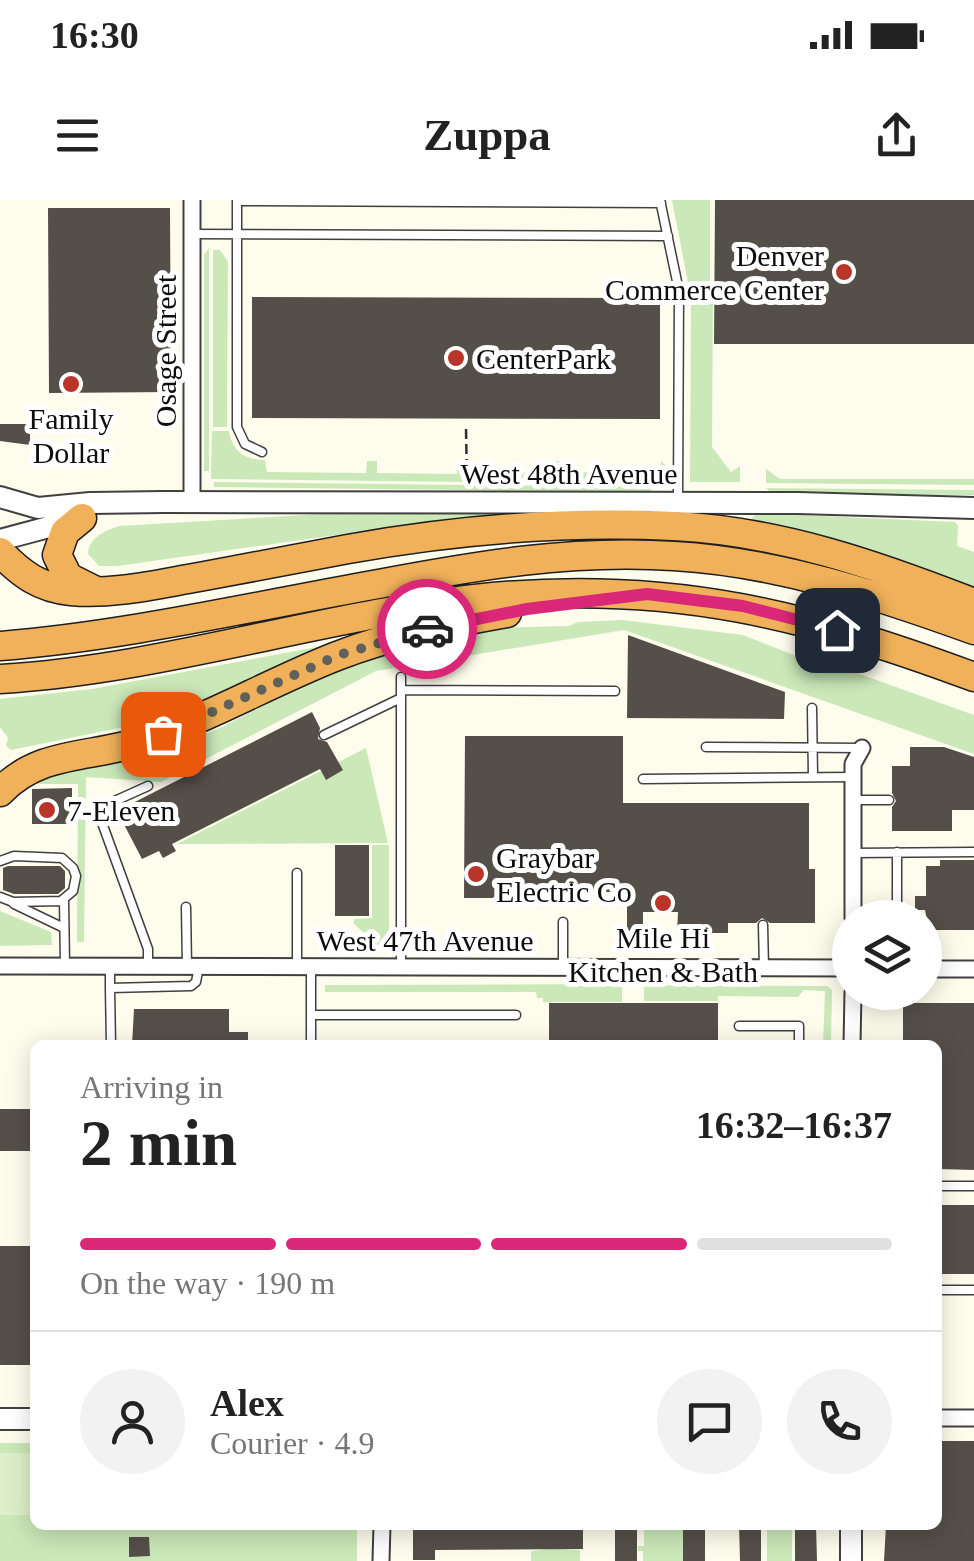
<!DOCTYPE html>
<html lang="en">
<head>
<meta charset="utf-8">
<style>
	body { margin:0; font-family:"Times New Roman",serif; background:#f2f2f2; color:#222; height:100vh; display:flex; flex-direction:column; font-size:38px; white-space:nowrap }
	* { box-sizing:border-box; margin:0 }
	p { font-size:32px; color:#767676 }
	.icon { flex:none; width:55px; height:55px; fill:none; stroke:currentColor; stroke-width:2; stroke-linecap:round; stroke-linejoin:round }
	.map { position:relative; flex:1; overflow:hidden }
	.side { position:absolute; left:30px; top:840px; width:912px; height:490px; display:flex; flex-direction:column; background:#fff; border-radius:15px; box-shadow:0 5px 25px #0003 }
	.side>* { flex:none }
	.buttons { position:absolute; left:832px; top:700px; display:grid; gap:20px }
	.buttons a { display:grid; place-items:center; width:110px; height:110px; border-radius:50%; background:#fff; box-shadow:0 5px 25px #0003; font-size:50px }
	.pin { position:absolute; display:grid; place-items:center; width:85px; height:85px; color:#fff; margin:-42px; border-radius:20px; box-shadow:0 5px 15px #0006 }
	.courier { position:absolute; display:grid; place-items:center; width:100px; height:100px; margin:-50px; border:8px solid #db2777; border-radius:50%; background:#fff; color:#222; box-shadow:0 2px 12px #0007 }
	.head em { font-style:normal; font-weight:600 }
	.head div { display:flex; flex-direction:column-reverse }
	.head { display:flex; align-items:center; justify-content:space-between; height:170px; padding:0 50px }
	h1 { font-size:65px; font-weight:600; line-height:75px }
	.bar { display:grid; grid-template-columns:repeat(4,1fr); gap:15px 10px; align-content:center; height:120px; padding:0 50px }
	.bar i { height:12px; border-radius:8px; background:#e0e0e0 }
	.bar .selected { background:#db2777 }
	.bar p { grid-column:span 4 }
	.line { display:flex; align-items:center; gap:25px; padding:0 50px; border-top:2px solid #e0e0e0 }
	.line div { flex:1 }
	.round { display:grid; place-items:center; flex:none; width:105px; height:105px; border-radius:52px; background:#f2f2f2 }
	.status { display:flex; justify-content:space-between; align-items:center; height:70px; padding:0 50px; background:#fff; direction:ltr }
	.status svg { height:28px; fill:currentColor }
	header { display:flex; justify-content:space-between; align-items:center; height:130px; padding:0 50px; background:#fff; font-size:45px; font-weight:600 }
	.map>svg:first-child { display:block }
	.green { fill:#cbe8b8 }
	.pitch { fill:#ddefca }
	.building { fill:#554f49 }
	.lines { fill:none; stroke-linecap:round; stroke-linejoin:round }
	.service-casing { stroke:#404040; stroke-width:11 }
	.minor-casing { stroke:#404040; stroke-width:19 }
	.tertiary-casing { stroke:#404040; stroke-width:24 }
	.motorway-casing { stroke:#1e1e1e; stroke-width:31 }
	.path { stroke:#2f2f2f; stroke-width:2.5; stroke-dasharray:10 5; stroke-linecap:butt }
	.service { stroke:#fff; stroke-width:8 }
	.minor { stroke:#fff; stroke-width:15 }
	.tertiary { stroke:#fff; stroke-width:20 }
	.motorway { stroke:#f0b15a; stroke-width:28 }
	.done { stroke:#61615b; stroke-width:10; stroke-dasharray:0 18 }
	.route { stroke:#db2777; stroke-width:12 }
	.poi-dot { fill:#b93429; stroke:#fff; stroke-width:4 }
	.labels { text-anchor:middle; dominant-baseline:central; stroke-width:10; stroke-linejoin:round; paint-order:stroke }
	.poi-label { font-size:30px; fill:#0d0d0d; stroke:#fff; text-anchor:start }
	.street-label { font-size:30px; fill:#0d0d0d; stroke:#fff }
</style>
</head>
<body>
<div class="status"><b>16:30</b><svg viewBox="0 0 49 12"><path d="M0 12V9h3v3zM5 12V6h3v6zM10 12V3h3v9zM15 12V0h3v12zM26 1h20v11H26zM47 4h2v5h-2z"/></svg></div>
<header><svg class="icon" aria-label="menu" viewBox="0 0 24 24"><path d="M4 6h16M4 12h16M4 18h16"/></svg>Zuppa<svg class="icon" aria-label="share" viewBox="0 0 24 24"><path d="M12 15V3M7 8l5-5 5 5M5 13v7h14v-7"/></svg></header>
<div class="map">
<svg width="974" height="1361" viewBox="0 0 974 1361">
	<rect width="100%" height="100%" fill="#fefded"/>
	<!-- green -->
	<path class="green" d="M672 0H710V89L689 88Z
		M209 48V271H204V55Z
		M213 50H220L228 62 227 227H213Z
		M691 91H713L712 247 731 272 740 266V282H690Z
		M212 231H229C232 252 246 260 265 260L267 272 366 273 367 261H377V273L457 274 458 261H466L465 282 211 279Z
		M550 261H559L560 272 660 273 661 261 667 267 665 283 469 282V272L550 273Z
		M766 269 780 279H974V285L766 283Z
		M214 282 651 287V292L214 287Z
		M766 288 974 290V295L773 294Z
		M493 312 494 319 385 328 118 366H99L88 354C89 337 105 331 119 326L322 314Z
		M757 313 955 322 958 326 957 346 974 352V387C902 357 827 335 750 320Z
		M623 420 743 435 804 459 840 467 974 515V554L624 430 376 471 161 582 86 577 84 742H77L78 584H34V575L146 554 188 541 222 527 353 460 483 428 569 426 578 422Z
		M344 442 222 495 154 521 11 550 6 546 8 538 0 527V499L92 489Z
		M366 548 388 643 177 644Z
		M372 645H389V745H377L354 724V719L372 718Z
		M0 711 51 732 52 745 0 746Z
		M622 784V802H543V798H537L536 792H325V785Z
		M644 785 827 786 832 790 831 845H823L825 791 804 790 798 797 718 796V801H644Z
		M0 1243H35V1325H171L172 1329H257L260 1325 281 1328 357 1329V1361H0Z
		M531 1325H559V1349L580 1350V1361H531V1351L543 1350V1327Z
		M644 1325H683V1361H643V1351H638V1346H644Z
		M767 1325H792V1361H767Z"/>
	<!-- pitch -->
	<path class="pitch" d="M0 1253H35V1315H0Z"/>
	<!-- building -->
	<path class="building" d="M715 0H974V144H714Z
		M48 8H170L171 192 49 193Z
		M252 97 660 98V219L252 218Z
		M0 224H30V245L0 241Z
		M628 435 785 492 784 519 627 518Z
		M312 512 320 528 318 539 327 542 343 570 326 580 320 569 172 644 176 651 163 658 159 651 142 659 117 611Z
		M465 536H623V603H809V669H815V723H770L762 718 756 723H728V733H677L678 712H643V733H627V692H535V698H464Z
		M910 547H944L974 557V610H952V631H892V607L896 601 892 593V566H910Z
		M72 588V624H32V589Z
		M335 645H369V716H335Z
		M940 660H974V730H929L925 710H915V696H926V666H940Z
		M8 666H60L65 671V688L58 694H14L3 690V668Z
		M549 803H718V845H549Z
		M903 803H974V970L938 969V845H903Z
		M134 809H229V832H248V845H132Z
		M0 909H35V951H0Z
		M938 1005H974V1074H938Z
		M0 1046H35V1165H0Z
		M938 1241H974V1361H884L886 1325H938Z
		M413 1325H435V1330H558L559 1325H583V1349L435 1350V1360H413Z
		M615 1325H637V1361H615Z
		M683 1325H705V1361H683Z
		M739 1325H761V1361H740Z
		M795 1325H816L817 1361H795Z
		M129 1337H149L150 1356 129 1357Z"/>
	<g class="lines">
		<!-- service casing -->
		<g class="service-casing">
			<path id="service" d="M237 0V227L245 244 262 252
				M660 0 679 91 678 299
				M237 1 661 3
				M192 34 668 36
				M401 477V767
				M401 490 615 491
				M812 508 813 577
				M324 535 401 498
				M706 547 862 548
				M643 579 853 577
				M853 600H889
				M897 652V718
				M854 653 974 652
				M0 661 14 656 62 658 73 668 76 676 73 691 61 701 13 702 0 697
				M297 673V767
				M64 699 65 765
				M14 704 64 728
				M186 707 187 766
				M563 722V767
				M763 725 764 768
				M148 765V749L97 609 148 586
				M110 766V788L191 786 196 782 199 766
				M311 767V845
				M110 788 111 845
				M311 815H516
				M739 826H799V845
				M938 986H974
				M938 1090H974"/>
		</g>
		<!-- minor casing -->
		<g class="minor-casing">
			<path id="minor" d="M192 302V0
				M853 718V564L862 548
				M0 766 850 768
				M925 769H974
				M852 845 853 792
				M938 1218H974
				M381 1361 382 1325"/>
		</g>
		<!-- tertiary casing -->
		<g class="tertiary-casing">
			<path id="tertiary" d="M0 297 38 308 90 303 164 302 798 303 974 308
				M0 340 75 320
				M0 1219H35
				M851 1361V1325"/>
		</g>
		<!-- motorway casing -->
		<g class="motorway-casing">
			<path id="motorway" d="M82 318 65 332 57 355 68 377 94 390
				M0 352C21 374 40 388 71 391 113 395 158 384 199 377 249 368 299 358 348 349 454 330 567 321 674 326 779 331 877 365 974 403
				M0 446C125 436 250 407 373 385 473 366 572 349 674 356 778 362 877 395 974 430
				M0 479C167 469 328 413 493 397 674 381 807 415 974 477
				M0 592C42 548 96 559 148 539 213 516 273 481 337 456 391 435 450 423 507 413"/>
		</g>
		<!-- path -->
		<path class="path" d="M466 229 467 283"/>
		<!-- service -->
		<use href="#service" class="service"/>
		<!-- minor -->
		<use href="#minor" class="minor"/>
		<!-- tertiary -->
		<use href="#tertiary" class="tertiary"/>
		<!-- motorway -->
		<use href="#motorway" class="motorway"/>
	</g>
	<g class="lines">
		<!-- done -->
		<path class="done" d="M163 534 339 455 427 429"/>
		<!-- route -->
		<path class="route" d="M427 429 527 409 647 394 743 406 837 430"/>
	</g>
	<!-- markers -->
	<g class="poi-dot">
		<circle cx="844" cy="72" r="10"/>
		<circle cx="456" cy="158" r="10"/>
		<circle cx="71" cy="184" r="10"/>
		<circle cx="47" cy="610" r="10"/>
		<circle cx="476" cy="674" r="10"/>
		<circle cx="663" cy="703" r="10"/>
	</g>
	<g class="labels">
		<!-- poi labels -->
		<g class="poi-label">
			<text x="824" y="55" text-anchor="end">Denver<tspan x="824" dy="34">Commerce Center</tspan></text>
			<text x="476" y="158">CenterPark</text>
			<text x="71" y="218" text-anchor="middle">Family<tspan x="71" dy="34">Dollar</tspan></text>
			<text x="67" y="610">7-Eleven</text>
			<text x="496" y="657">Graybar<tspan x="496" dy="34">Electric Co</tspan></text>
			<text x="663" y="737" text-anchor="middle">Mile Hi<tspan x="663" dy="34">Kitchen &amp; Bath</tspan></text>
		</g>
		<!-- street labels -->
		<g class="street-label">
			<text transform="translate(165 151) rotate(-90)">Osage Street</text>
			<text x="569" y="273">West 48th Avenue</text>
			<text x="425" y="740">West 47th Avenue</text>
		</g>
	</g>
</svg>
<div class="buttons">
<a><svg class="icon" aria-label="layers" viewBox="0 0 24 24"><path d="M12 4l9 5-9 5-9-5zM3 14l9 5 9-5"/></svg></a>
</div>
<div class="pin" style="left:163px;top:534px;background:#ea580c"><svg class="icon" aria-label="bag" viewBox="0 0 24 24"><path d="M5 8h14l-1 12H6zM9 8a3 3 0 0 1 6 0"/></svg></div>
<div class="pin" style="left:837px;top:430px;background:#1f2937"><svg class="icon" aria-label="home" viewBox="0 0 24 24"><path d="M3 11l9-7 9 7M6 9v11h12V9"/></svg></div>
<div class="courier" style="left:427px;top:429px"><svg class="icon" aria-label="car" viewBox="0 0 24 24"><path d="M5 17H2v-5l4-1 3-4h7l3 4 3 1v5h-3M9 17h6M6 11h13"/><circle cx="7" cy="17" r="2"/><circle cx="17" cy="17" r="2"/></svg></div>
<section class="side">
<div class="head"><div><h1>2 min</h1><p>Arriving in</p></div><em>16:32–16:37</em></div>
<div class="bar"><i class="selected"></i><i class="selected"></i><i class="selected"></i><i></i><p>On the way · 190 m</p></div>
<div class="line" style="height:180px"><a class="round"><svg class="icon" aria-label="person" viewBox="0 0 24 24"><circle cx="12" cy="8" r="4"/><path d="M4 21q1-7 8-7t8 7"/></svg></a><div><b>Alex</b><p>Courier · 4.9</p></div><a class="round"><svg class="icon" aria-label="chat" viewBox="0 0 24 24"><path d="M4 5h16v11H9l-5 4z"/></svg></a><a class="round"><svg class="icon" aria-label="phone" viewBox="0 0 24 24"><path d="M5 4h4l2 5-3 2q2 4 5 5l2-3 5 2v4C11 20 4 13 5 4z"/></svg></a></div>
</section>
</div>
</body>
</html>
